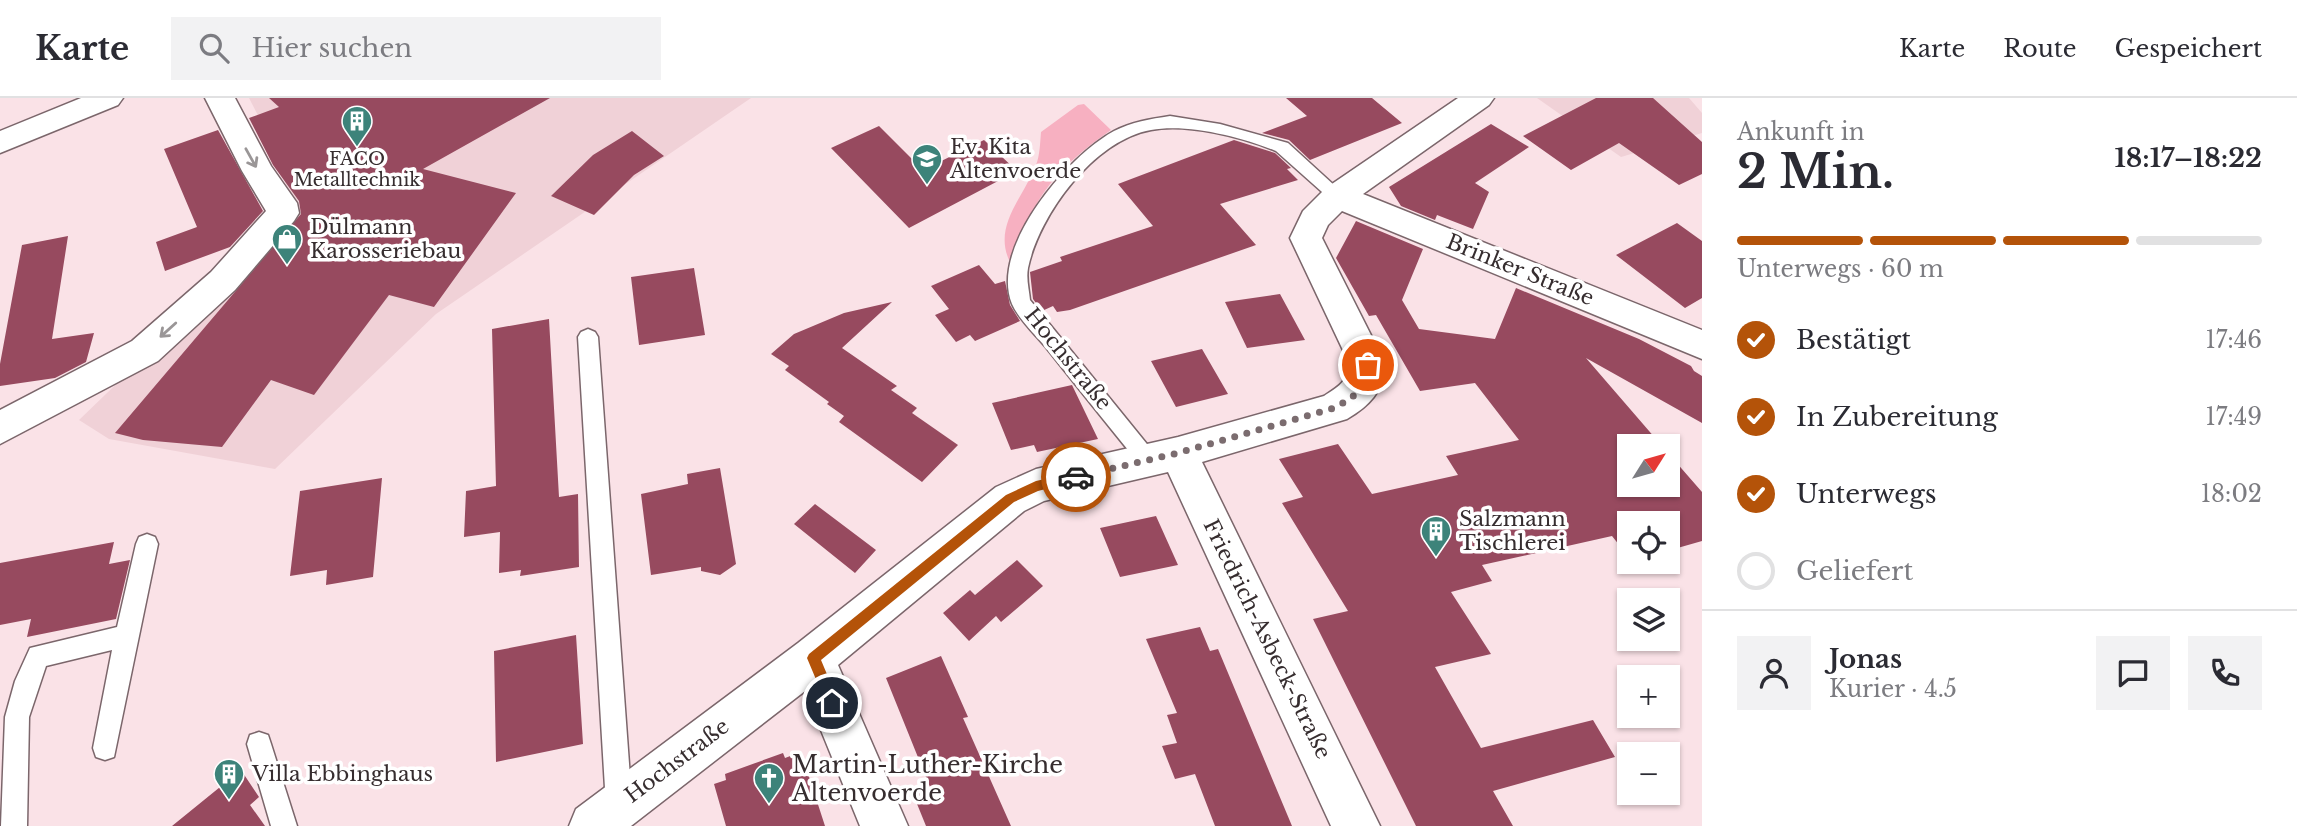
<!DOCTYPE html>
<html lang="de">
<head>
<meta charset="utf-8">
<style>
	body { margin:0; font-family:"Libre Baskerville",serif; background:#f2f2f3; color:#2b2b33; height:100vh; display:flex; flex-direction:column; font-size:26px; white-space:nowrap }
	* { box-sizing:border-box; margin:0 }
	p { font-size:23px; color:#7c7c81 }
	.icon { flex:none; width:38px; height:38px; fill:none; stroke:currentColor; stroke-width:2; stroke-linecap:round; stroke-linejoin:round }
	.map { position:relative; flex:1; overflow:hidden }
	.panel { display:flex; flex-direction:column; background:#fff; width:595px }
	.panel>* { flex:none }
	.needle { width:46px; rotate:53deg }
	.fabs { position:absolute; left:1617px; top:336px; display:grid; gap:14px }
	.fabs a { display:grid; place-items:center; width:63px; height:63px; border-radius:0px; background:#fff; box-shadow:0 2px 5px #0004; font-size:35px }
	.pin { position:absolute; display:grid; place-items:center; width:60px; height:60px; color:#fff; margin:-30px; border:4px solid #fff; border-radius:50%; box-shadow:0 2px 7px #0007 }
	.courier { position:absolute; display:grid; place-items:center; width:70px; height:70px; margin:-35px; border:5px solid #b45309; border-radius:50%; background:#fff; color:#222; box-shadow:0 2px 9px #0007 }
	.overview em { font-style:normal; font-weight:700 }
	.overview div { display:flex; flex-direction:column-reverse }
	.overview { display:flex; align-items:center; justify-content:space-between; height:119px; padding:0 35px }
	h1 { font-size:46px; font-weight:700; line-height:52px }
	.bar { display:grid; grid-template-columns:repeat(4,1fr); gap:10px 7px; align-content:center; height:84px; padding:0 35px }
	.bar i { height:9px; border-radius:5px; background:#e1e1e2 }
	.bar .selected { background:#b45309 }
	.bar p { grid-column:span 4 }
	.line { display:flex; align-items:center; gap:18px; padding:0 35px; border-top:2px solid #e1e1e2 }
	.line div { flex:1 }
	.round { display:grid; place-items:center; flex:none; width:74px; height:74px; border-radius:0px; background:#f2f2f3 }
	ol { padding:0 35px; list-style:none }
	li { display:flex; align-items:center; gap:21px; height:77px }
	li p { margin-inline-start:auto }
	li .icon { padding:7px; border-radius:50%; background:#b45309; color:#fff; stroke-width:4 }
	li:last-child { color:#7c7c81 }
	li i { width:38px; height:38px; border:4px solid #e1e1e2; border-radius:50% }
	header { display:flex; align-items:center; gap:42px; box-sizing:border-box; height:98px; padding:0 35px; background:#fff; border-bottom:2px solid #e1e1e2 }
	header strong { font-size:33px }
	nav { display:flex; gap:38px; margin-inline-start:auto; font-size:24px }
	.search { width:490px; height:63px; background:#f2f2f3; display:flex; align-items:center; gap:18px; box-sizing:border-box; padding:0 24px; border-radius:0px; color:#7c7c81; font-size:26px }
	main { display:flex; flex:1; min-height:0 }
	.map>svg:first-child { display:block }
	.built { fill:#f0d1d7 }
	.green { fill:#f7b0c1 }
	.building { fill:#974a5f }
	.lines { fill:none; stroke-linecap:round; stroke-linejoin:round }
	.lane-casing { stroke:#7b666b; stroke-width:3 }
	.street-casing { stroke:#7b666b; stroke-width:3 }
	.lane { fill:#fff; fill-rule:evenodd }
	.street { fill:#fff; fill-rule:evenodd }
	.oneway { stroke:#9a9697 }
	.route { fill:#b45309 }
	.done { stroke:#7b6c6f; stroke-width:7; stroke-dasharray:0 12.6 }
	.labels { text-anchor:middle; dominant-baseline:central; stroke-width:7; stroke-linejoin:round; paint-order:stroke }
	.far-poi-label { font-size:18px; fill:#362d2f; stroke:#fff }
	.poi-label { font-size:21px; fill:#362d2f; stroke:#fff; text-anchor:start }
	.street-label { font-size:21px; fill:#362d2f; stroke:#fff }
	.near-poi-label { font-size:24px; fill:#362d2f; stroke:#fff; text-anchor:start }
</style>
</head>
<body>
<header>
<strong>Karte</strong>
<div class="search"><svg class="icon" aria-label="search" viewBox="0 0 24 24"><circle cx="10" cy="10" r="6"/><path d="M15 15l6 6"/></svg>Hier suchen</div>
<nav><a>Karte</a><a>Route</a><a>Gespeichert</a></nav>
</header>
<main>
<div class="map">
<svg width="1702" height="728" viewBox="0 0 1702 728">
	<rect width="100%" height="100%" fill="#fae2e7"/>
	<!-- built -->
	<path class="built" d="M249 0H751L436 216 275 371 109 341 79 322 296 113 263 27Z
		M1537 0H1689L1702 15V35L1621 59Z"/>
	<!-- green -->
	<path class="green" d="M1084 6 1111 32C1081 53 1053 76 1035 109 1025 126 1021 147 1010 164 992 128 1024 99 1036 67 1040 57 1040 45 1041 34L1078 7Z"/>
	<!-- building -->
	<path class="building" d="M269 0H550L423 71 516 95 434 209 389 197 314 297 271 282 222 349 143 342 115 335 301 116 299 103 273 67 249 20 279 9Z
		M1286 0H1372L1402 25 1310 62 1289 42 1262 35 1307 18Z
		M1596 0H1653L1702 44V76L1679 87 1619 45 1571 72 1523 38Z
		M1491 26 1529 49 1475 85 1489 94 1473 131 1437 117 1435 122 1401 108 1389 89Z
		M879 28 923 72 984 42 1017 73 909 130 831 50Z
		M218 32 263 113 230 149 165 173 156 144 197 129 164 51Z
		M632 33 664 58 634 77 594 117 551 98 593 57Z
		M1234 42 1275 55 1291 70 1287 71 1298 82 1220 106 1256 147 1070 212 1057 214 1053 208 1042 213 1033 201 1030 174 1062 163 1060 159 1153 128 1118 86Z
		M1356 123 1423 151 1402 202 1419 231 1495 241 1516 190 1639 241 1691 268 1694 273 1702 278V325L1586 260 1662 348H1629V387H1668V355L1702 394V443L1674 451 1668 443V425H1629V452L1624 453 1612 438 1482 467 1492 483 1451 494 1491 556 1435 569 1481 650 1593 622 1615 659 1493 693 1513 728H1416L1313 521 1348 513 1282 405 1303 399 1279 361 1338 346 1372 396 1458 377 1446 358 1519 342 1475 285 1420 293 1376 217 1369 218 1336 160Z
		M1677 125 1702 143V200L1685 210 1616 157Z
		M68 138 52 241 94 235 86 264 55 280 0 288V266L22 147Z
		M979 167 995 186 1005 183 1010 207 1020 223 975 243 970 237 956 244 935 217 949 211 931 188Z
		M694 170 705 237 639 247 631 179Z
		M1280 196 1305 242 1247 250 1225 204Z
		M892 204 842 250 897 288 891 292 917 310 912 315 958 347 922 384 839 324 844 318 827 306 829 304 785 272 789 268 771 256 794 236 844 215Z
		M549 221 559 399 578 396 579 469 520 478 521 472 499 475 500 434 464 439 466 393 496 388 492 231Z
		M1202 251 1228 296 1176 309 1151 263Z
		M1072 287 1098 341 1037 354 1034 347 1011 352 992 305Z
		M720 370 736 466 720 477 701 473V469L651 477 641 396 688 386 687 376Z
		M382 380 373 479 326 487 327 472 290 478 300 393Z
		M815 406 876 452 855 475 794 426Z
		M1156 418 1178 467 1120 479 1100 430Z
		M114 444 109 466 130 462 116 521 27 539 31 521 0 527V465Z
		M1017 462 1043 488 1001 524 996 518 969 543 943 515 970 492 975 497Z
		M1200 529 1210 553 1218 551 1292 728H1215L1195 676 1175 681 1162 648 1177 645 1167 617 1177 615 1146 541Z
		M576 537 583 646 496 664 494 553Z
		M941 558 968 619 963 620 1011 728H926L913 696 930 689 886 580Z
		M801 654 825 728H726L714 686 726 682 725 676 783 655 785 660Z
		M241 672 259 699 250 707 265 728H172Z"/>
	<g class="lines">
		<!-- lane casing -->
		<g class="lane-casing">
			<path id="lane" d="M1170 18 1220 26 1288 45 1346 98 1337 104 1331 102 1276 53C1242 39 1187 25 1151 32 1094 42 1039 117 1028 170 1026 181 1029 191 1030 202L1155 356 1158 362 1155 368 1148 371 1141 368C1110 330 1079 291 1048 252 1037 238 1019 222 1012 206 989 149 1068 58 1114 33 1132 24 1150 21 1170 18Z
				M588 231 595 234 598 239 632 707 628 716 619 720 610 716 606 707 578 239 581 234Z
				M147 436 155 439 158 446 114 659 105 662 96 659 93 650 112 552 46 568 29 619 27 728H1L5 619 15 583 30 550 117 529 136 446 139 439Z
				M259 634 268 637 271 646 297 728H271L247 646 250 637Z"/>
		</g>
		<!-- street casing -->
		<g class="street-casing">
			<path id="street" d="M81 0H123L118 7 0 55V33Z
				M205 0H235L271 68 297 105 299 115 294 123 235 192 158 263 0 346V312L132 243 211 174 266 113 242 73Z
				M1458 0H1494L1489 7 1363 96 1702 232V261L1342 113 1328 127 1322 140 1386 267C1383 294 1369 308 1347 321L1202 364 1380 728H1331L1168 374 1044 403 1024 413 838 567 908 728H860L805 593 631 728H569L576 711 798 545 996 389 1036 371 1178 339 1324 298C1338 289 1347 284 1350 267L1290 140 1303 113 1326 90Z"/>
		</g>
		<!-- lane -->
		<use href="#lane" class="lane"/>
		<!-- street -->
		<use href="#street" class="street"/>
	</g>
	<!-- one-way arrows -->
	<defs><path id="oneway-shaft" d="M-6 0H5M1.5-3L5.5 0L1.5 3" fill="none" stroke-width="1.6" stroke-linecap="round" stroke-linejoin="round" transform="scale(1.75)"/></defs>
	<g class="oneway">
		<use href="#oneway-shaft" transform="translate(251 60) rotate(61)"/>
		<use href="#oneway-shaft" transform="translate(168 232) rotate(138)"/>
	</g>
	<!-- route -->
	<path class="route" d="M1076 374 1080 375V382L1038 393 1014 404 821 562 839 605 837 610H828L807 560 809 556 1006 397 1036 383Z"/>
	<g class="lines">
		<!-- done -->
		<path class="done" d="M1076 379 1178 355 1334 310C1355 298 1366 293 1368 267"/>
	</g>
	<!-- icons -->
	<defs>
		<g id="building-pin" transform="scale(1.575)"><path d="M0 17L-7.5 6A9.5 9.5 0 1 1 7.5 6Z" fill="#3d837a" stroke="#fff"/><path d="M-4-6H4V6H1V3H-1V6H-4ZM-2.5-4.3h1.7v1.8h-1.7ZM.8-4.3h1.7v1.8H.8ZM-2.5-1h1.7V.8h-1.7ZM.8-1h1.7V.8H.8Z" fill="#fff"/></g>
		<g id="school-pin" transform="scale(1.575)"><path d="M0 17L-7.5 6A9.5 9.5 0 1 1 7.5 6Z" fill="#3d837a" stroke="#fff"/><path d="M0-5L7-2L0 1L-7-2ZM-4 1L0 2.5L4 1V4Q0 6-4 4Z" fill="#fff"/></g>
		<g id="shop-pin" transform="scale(1.575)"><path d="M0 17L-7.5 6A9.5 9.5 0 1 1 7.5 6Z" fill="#3d837a" stroke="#fff"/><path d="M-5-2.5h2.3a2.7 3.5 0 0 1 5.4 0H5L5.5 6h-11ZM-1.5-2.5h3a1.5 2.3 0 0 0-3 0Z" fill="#fff"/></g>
		<g id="church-pin" transform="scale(1.575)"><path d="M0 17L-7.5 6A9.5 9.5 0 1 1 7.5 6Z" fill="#3d837a" stroke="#fff"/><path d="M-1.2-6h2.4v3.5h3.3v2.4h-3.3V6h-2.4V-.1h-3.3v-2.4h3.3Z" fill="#fff"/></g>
	</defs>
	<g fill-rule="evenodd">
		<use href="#building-pin" x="357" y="23"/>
		<use href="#school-pin" x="927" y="61"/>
		<use href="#shop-pin" x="287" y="141"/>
		<use href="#building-pin" x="1436" y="433"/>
		<use href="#building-pin" x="229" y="676"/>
		<use href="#church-pin" x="769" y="680"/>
	</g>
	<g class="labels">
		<!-- far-poi labels -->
		<g class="far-poi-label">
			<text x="357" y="61">FACO<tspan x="357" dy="21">Metalltechnik</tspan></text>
		</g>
		<!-- poi labels -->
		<g class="poi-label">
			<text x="950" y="49">Ev. Kita<tspan x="950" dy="24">Altenvoerde</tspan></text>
			<text x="310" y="129">Dülmann<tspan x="310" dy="24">Karosseriebau</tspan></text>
			<text x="1459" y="421">Salzmann<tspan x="1459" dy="24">Tischlerei</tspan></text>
			<text x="252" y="676">Villa Ebbinghaus</text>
		</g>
		<!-- street labels -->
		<g class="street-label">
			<text transform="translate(1520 172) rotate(22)">Brinker Straße</text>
			<text transform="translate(1068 261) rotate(51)">Hochstraße</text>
			<text transform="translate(1267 541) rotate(64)">Friedrich-Asbeck-Straße</text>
			<text transform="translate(677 663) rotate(-37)">Hochstraße</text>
		</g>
		<!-- near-poi labels -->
		<g class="near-poi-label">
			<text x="792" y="666">Martin-Luther-Kirche<tspan x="792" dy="28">Altenvoerde</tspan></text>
		</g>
	</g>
</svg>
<div class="fabs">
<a><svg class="needle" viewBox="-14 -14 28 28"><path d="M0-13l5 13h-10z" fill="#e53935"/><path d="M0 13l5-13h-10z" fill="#7c7c81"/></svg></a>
<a><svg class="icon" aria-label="locate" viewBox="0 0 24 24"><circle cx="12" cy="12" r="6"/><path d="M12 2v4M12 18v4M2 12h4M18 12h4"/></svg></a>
<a><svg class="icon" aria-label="layers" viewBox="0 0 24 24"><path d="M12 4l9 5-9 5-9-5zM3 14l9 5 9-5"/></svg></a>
<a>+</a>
<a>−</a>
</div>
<div class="pin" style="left:1368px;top:267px;background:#ea580c"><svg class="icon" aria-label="bag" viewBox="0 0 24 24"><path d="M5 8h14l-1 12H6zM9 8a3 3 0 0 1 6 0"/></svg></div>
<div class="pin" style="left:832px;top:605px;background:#1f2937"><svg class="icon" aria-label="home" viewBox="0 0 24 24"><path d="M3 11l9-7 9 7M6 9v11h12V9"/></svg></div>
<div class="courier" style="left:1076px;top:379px"><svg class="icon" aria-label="car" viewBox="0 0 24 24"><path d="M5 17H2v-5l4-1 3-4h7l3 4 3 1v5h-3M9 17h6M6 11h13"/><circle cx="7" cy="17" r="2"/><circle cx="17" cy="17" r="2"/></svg></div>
</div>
<section class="panel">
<div class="overview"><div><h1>2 Min.</h1><p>Ankunft in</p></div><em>18:17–18:22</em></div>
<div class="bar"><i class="selected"></i><i class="selected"></i><i class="selected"></i><i></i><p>Unterwegs · 60 m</p></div>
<ol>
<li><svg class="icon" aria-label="check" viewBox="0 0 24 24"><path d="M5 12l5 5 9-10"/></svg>Bestätigt<p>17:46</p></li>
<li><svg class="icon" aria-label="check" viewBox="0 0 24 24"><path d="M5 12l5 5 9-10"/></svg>In Zubereitung<p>17:49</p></li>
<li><svg class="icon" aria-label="check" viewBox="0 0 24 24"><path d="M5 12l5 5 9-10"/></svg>Unterwegs<p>18:02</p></li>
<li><i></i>Geliefert</li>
</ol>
<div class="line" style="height:126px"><a class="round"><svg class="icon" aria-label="person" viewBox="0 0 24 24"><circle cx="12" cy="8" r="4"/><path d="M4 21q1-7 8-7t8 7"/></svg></a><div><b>Jonas</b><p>Kurier · 4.5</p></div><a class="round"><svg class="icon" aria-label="chat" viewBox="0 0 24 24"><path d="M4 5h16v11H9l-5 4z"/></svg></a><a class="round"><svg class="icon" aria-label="phone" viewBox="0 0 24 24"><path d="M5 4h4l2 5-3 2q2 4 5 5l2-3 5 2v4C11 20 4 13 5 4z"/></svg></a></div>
</section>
</main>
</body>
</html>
